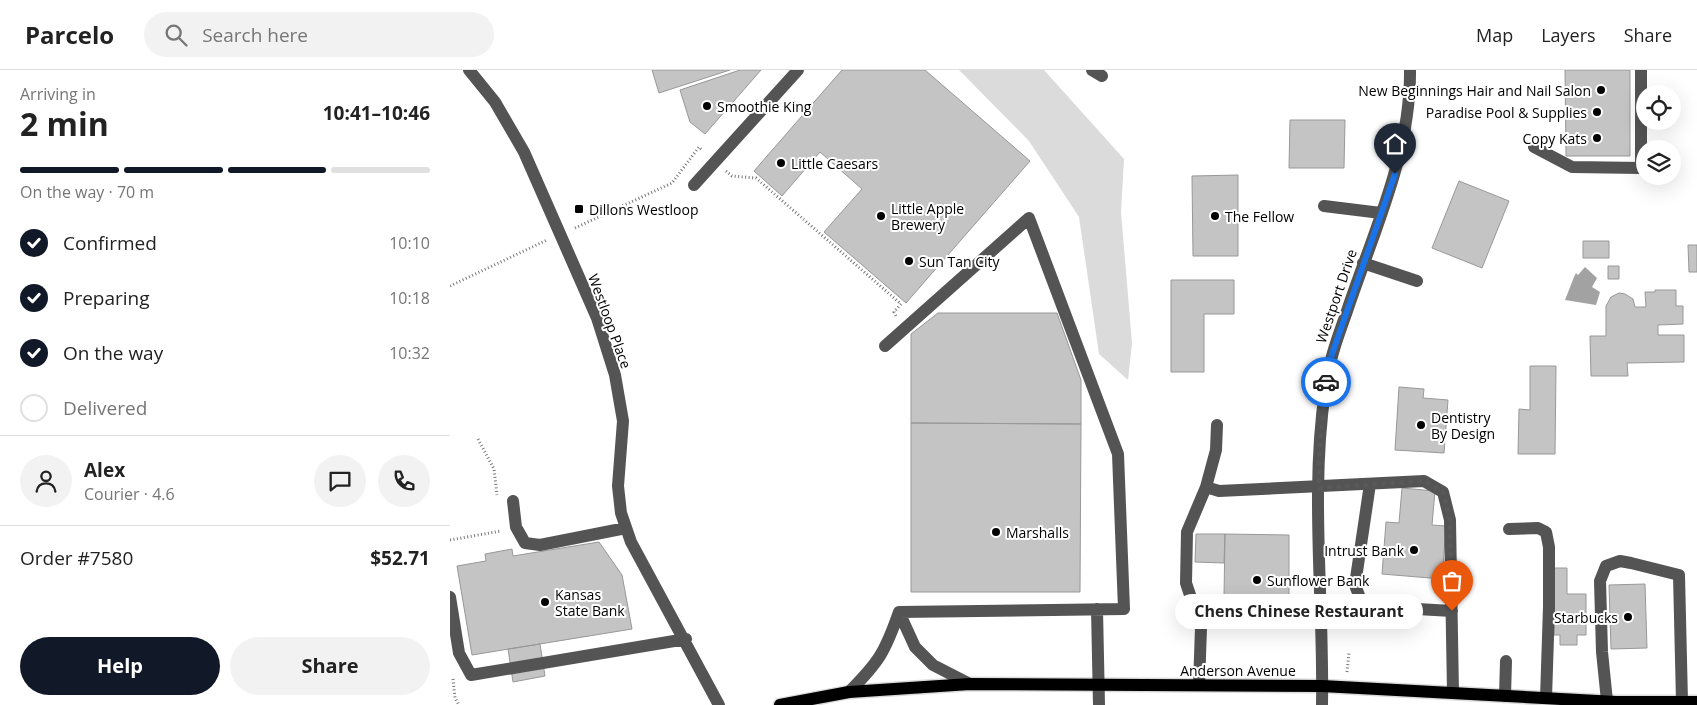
<!DOCTYPE html>
<html lang="en">
<head>
<meta charset="utf-8">
<style>
	body { margin:0; font-family:"Open Sans",sans-serif; background:#f2f2f2; color:#222; height:100vh; display:flex; flex-direction:column; font-size:19px; white-space:nowrap }
	* { box-sizing:border-box; margin:0 }
	p { font-size:16px; color:#767676 }
	.icon { flex:none; width:28px; height:28px; fill:none; stroke:currentColor; stroke-width:2; stroke-linecap:round; stroke-linejoin:round }
	.map { position:relative; flex:1; overflow:hidden }
	.details { display:flex; flex-direction:column; background:#fff; width:450px }
	.details>* { flex:none }
	.tools { position:absolute; left:1186px; top:15px; display:grid; gap:10px }
	.tools a { display:grid; place-items:center; width:45px; height:45px; border-radius:50%; background:#fff; box-shadow:0 5px 20px #0002; font-size:25px }
	.pin { position:absolute; display:grid; place-items:center; width:42px; height:42px; color:#fff; margin:-51px -21px; border-radius:50% 50% 50% 0; rotate:-45deg; box-shadow:0 0 5px #0007 }
	.pin .icon { rotate:45deg }
	.courier { position:absolute; display:grid; place-items:center; width:50px; height:50px; margin:-25px; border:4px solid #1a73e8; border-radius:50%; background:#fff; color:#222; box-shadow:0 1px 6px #0007 }
	.bubble { position:absolute; height:35px; border-radius:18px; background:#fff; box-shadow:0 5px 20px #0002; font-size:16px; font-weight:700; line-height:35px; text-align:center }
	.headline em { font-style:normal; font-weight:700 }
	.headline div { display:flex; flex-direction:column-reverse }
	.headline { display:flex; align-items:center; justify-content:space-between; height:85px; padding:0 20px }
	h1 { font-size:32px; font-weight:700; line-height:38px }
	.bar { display:grid; grid-template-columns:repeat(4,1fr); gap:8px 5px; align-content:center; height:60px; padding:0 20px }
	.bar i { height:6px; border-radius:4px; background:#e0e0e0 }
	.bar .current { background:#111827 }
	.bar p { grid-column:span 4 }
	.line { display:flex; align-items:center; gap:12px; padding:0 20px; border-top:1px solid #e0e0e0 }
	.line div { flex:1 }
	.round { display:grid; place-items:center; flex:none; width:52px; height:52px; border-radius:26px; background:#f2f2f2 }
	ol { padding:0 20px; list-style:none }
	li { display:flex; align-items:center; gap:15px; height:55px }
	li p { margin-inline-start:auto }
	li .icon { padding:5px; border-radius:50%; background:#111827; color:#fff; stroke-width:4 }
	li:last-child { color:#767676 }
	li i { width:28px; height:28px; border:2px solid #e0e0e0; border-radius:50% }
	.primary-button { display:flex; gap:10px; margin-top:auto; padding:10px 20px }
	.primary-button a { flex:1; height:58px; border-radius:30px; background:#111827; color:#fff; font-size:20px; font-weight:700; line-height:58px; text-align:center }
	.primary-button a+a { background:#f2f2f2; color:#222 }
	header { display:flex; align-items:center; gap:30px; box-sizing:border-box; height:70px; padding:0 25px; background:#fff; border-bottom:1px solid #e0e0e0 }
	header strong { font-size:24px }
	nav { display:flex; gap:28px; margin-inline-start:auto; font-size:18px }
	.search { width:350px; height:45px; background:#f2f2f2; display:flex; align-items:center; gap:12px; box-sizing:border-box; padding:0 18px; border-radius:28px; color:#767676; font-size:19px }
	main { display:flex; flex:1; min-height:0 }
	.map>svg:first-child { display:block }
	.green { fill:#dbdbdb }
	.water { fill:#a2a2a2 }
	.building { fill:#c4c4c4; stroke:#989898 }
	.lines { fill:none; stroke-linecap:round; stroke-linejoin:round }
	.major-casing { stroke:#dbdbdb; stroke-width:15 }
	.path { stroke:#767676; stroke-width:3; stroke-dasharray:1 2.5; stroke-linecap:butt }
	.minor { stroke:#545454; stroke-width:12 }
	.major { stroke:#000; stroke-width:12 }
	.done { stroke:#595959; stroke-width:5; stroke-dasharray:0 9 }
	.route { stroke:#1a73e8; stroke-width:6 }
	.poi-dot { fill:#000; stroke:#fff; stroke-width:2 }
	.labels { text-anchor:middle; dominant-baseline:central; stroke-width:4; stroke-linejoin:round; paint-order:stroke }
	.poi-label { font-size:14px; fill:#000; stroke:#fff; text-anchor:start }
	.street-label { font-size:14px; fill:#000; stroke:#fff }
</style>
</head>
<body>
<header>
<strong>Parcelo</strong>
<div class="search"><svg class="icon" aria-label="search" viewBox="0 0 24 24"><circle cx="10" cy="10" r="6"/><path d="M15 15l6 6"/></svg>Search here</div>
<nav><a>Map</a><a>Layers</a><a>Share</a></nav>
</header>
<main>
<section class="details">
<div class="headline"><div><h1>2 min</h1><p>Arriving in</p></div><em>10:41–10:46</em></div>
<div class="bar"><i class="current"></i><i class="current"></i><i class="current"></i><i></i><p>On the way · 70 m</p></div>
<ol>
<li><svg class="icon" aria-label="check" viewBox="0 0 24 24"><path d="M5 12l5 5 9-10"/></svg>Confirmed<p>10:10</p></li>
<li><svg class="icon" aria-label="check" viewBox="0 0 24 24"><path d="M5 12l5 5 9-10"/></svg>Preparing<p>10:18</p></li>
<li><svg class="icon" aria-label="check" viewBox="0 0 24 24"><path d="M5 12l5 5 9-10"/></svg>On the way<p>10:32</p></li>
<li><i></i>Delivered</li>
</ol>
<div class="line" style="height:90px"><a class="round"><svg class="icon" aria-label="person" viewBox="0 0 24 24"><circle cx="12" cy="8" r="4"/><path d="M4 21q1-7 8-7t8 7"/></svg></a><div><b>Alex</b><p>Courier · 4.6</p></div><a class="round"><svg class="icon" aria-label="chat" viewBox="0 0 24 24"><path d="M4 5h16v11H9l-5 4z"/></svg></a><a class="round"><svg class="icon" aria-label="phone" viewBox="0 0 24 24"><path d="M5 4h4l2 5-3 2q2 4 5 5l2-3 5 2v4C11 20 4 13 5 4z"/></svg></a></div>
<div class="line" style="height:65px"><div>Order #7580</div><b>$52.71</b></div>
<div class="primary-button"><a>Help</a><a>Share</a></div>
</section>
<div class="map">
<svg width="1247" height="635" viewBox="0 0 1247 635">
	<rect width="100%" height="100%" fill="#fff"/>
	<!-- green -->
	<path class="green" d="M509 0H594L674 89 671 142 682 273 678 310 649 284 629 147 579 71Z"/>
	<!-- water -->
	<path class="water" d="M1135 197 1147 208 1142 217 1150 222 1146 235 1115 230 1124 207 1126 203 1128 205Z"/>
	<!-- building -->
	<path class="building" d="M202 0H280L209 23Z
		M290 0H311L255 64 240 52 230 20Z
		M392 0H475L580 91 456 233 374 162 412 119 370 82 332 126 304 101Z
		M1115 0H1180V86H1116Z
		M840 50H895L894 98H839Z
		M788 105V186H743L742 106Z
		M1009 111 1059 131 1032 198 982 178Z
		M1133 171H1159V188H1133Z
		M1238 175H1247V202H1239Z
		M1158 196H1169V209H1158Z
		M721 210H784V244H754V302H721Z
		M1205 220H1226V236H1233V254L1208 255V265H1234V292L1177 293 1178 306H1141L1140 266H1156V236L1161 227 1169 223 1175 224 1183 229 1185 237H1196L1195 222H1205Z
		M488 243H607L631 310V354L461 353V264Z
		M1080 296H1106L1105 384H1068L1069 339 1080 340Z
		M949 317 974 319 973 328 998 330 994 383 945 380Z
		M461 353 631 354 630 522H461Z
		M952 418 985 421 982 455 996 456 992 509 932 504 936 452 949 453Z
		M746 464H775L774 493 745 492Z
		M775 464 839 465V527H774Z
		M149 472 172 505 182 559 22 585 7 496 36 491 35 484 62 479 63 486Z
		M1104 498H1117V524H1136V565H1127V575H1110V565H1104Z
		M1195 514 1197 578 1161 579 1159 515Z
		M90 574 95 606 63 612 58 579Z"/>
	<g class="lines">
		<!-- major casing -->
		<g class="major-casing">
			<path id="major" d="M330 635 399 622 520 614 872 616 1166 632H1247"/>
		</g>
		<!-- path -->
		<path class="path" d="M276 101 282 106 306 108 451 234 444 242 446 246
			M125 158 222 113 249 77 253 81
			M0 216 97 170
			M28 369 44 399 47 425
			M0 470 51 461
			M897 602 899 583
			M3 609 5 628 9 635"/>
		<!-- minor -->
		<path class="minor" d="M19 0 45 32 74 82 147 248 165 305 173 351 168 416 171 443 181 472 269 635
			M642 0 652 6
			M1084 77 1122 97 1191 98V0
			M244 115 348 0
			M874 136 931 143
			M913 193 967 211
			M435 276 579 148 668 384 674 539 449 542
			M767 355 766 380 756 417 769 421 974 411 993 422 1000 450 1003 623
			M920 414 905 515 910 528 932 537 1002 541
			M63 431 66 457 75 473 90 475 176 458
			M1059 459 1088 458 1096 462 1099 477V537L1096 628
			M0 527 9 583 21 605 236 569
			M647 539 649 635
			M449 542 465 577 483 595 520 614
			M749 615 751 558 736 513 737 462 756 417
			M399 622C429 592 435 582 449 542
			M1055 626 1056 591
			M1157 631 1152 582 1150 511 1156 496 1170 491 1181 493 1229 505 1232 632
			M872 635C874 531 860 424 875 321 878 294 887 269 896 244 922 165 961 85 960 0"/>
		<!-- major -->
		<use href="#major" class="major"/>
	</g>
	<g class="lines">
		<!-- done -->
		<path class="done" d="M876 312 869 390V418L974 411 993 422 1000 450 1002 541"/>
		<!-- route -->
		<path class="route" d="M876 312 882 284 945 104"/>
	</g>
	<!-- markers -->
	<g class="poi-dot">
		<circle cx="1151" cy="20" r="5"/>
		<circle cx="257" cy="36" r="5"/>
		<circle cx="1147" cy="42" r="5"/>
		<circle cx="1147" cy="68" r="5"/>
		<circle cx="331" cy="93" r="5"/>
		<rect x="124" y="134" width="10" height="10" rx="2.5"/>
		<circle cx="431" cy="146" r="5"/>
		<circle cx="765" cy="146" r="5"/>
		<circle cx="459" cy="191" r="5"/>
		<circle cx="971" cy="355" r="5"/>
		<circle cx="546" cy="462" r="5"/>
		<circle cx="964" cy="480" r="5"/>
		<circle cx="807" cy="510" r="5"/>
		<circle cx="95" cy="532" r="5"/>
		<circle cx="1178" cy="547" r="5"/>
	</g>
	<g class="labels">
		<!-- poi labels -->
		<g class="poi-label">
			<text x="1141" y="20" text-anchor="end">New Beginnings Hair and Nail Salon</text>
			<text x="267" y="36">Smoothie King</text>
			<text x="1137" y="42" text-anchor="end">Paradise Pool &amp; Supplies</text>
			<text x="1137" y="68" text-anchor="end">Copy Kats</text>
			<text x="341" y="93">Little Caesars</text>
			<text x="441" y="138">Little Apple<tspan x="441" dy="16">Brewery</tspan></text>
			<text x="139" y="139">Dillons Westloop</text>
			<text x="775" y="146">The Fellow</text>
			<text x="469" y="191">Sun Tan City</text>
			<text x="981" y="347">Dentistry<tspan x="981" dy="16">By Design</tspan></text>
			<text x="556" y="462">Marshalls</text>
			<text x="954" y="480" text-anchor="end">Intrust Bank</text>
			<text x="817" y="510">Sunflower Bank</text>
			<text x="105" y="524">Kansas<tspan x="105" dy="16">State Bank</tspan></text>
			<text x="1168" y="547" text-anchor="end">Starbucks</text>
		</g>
		<!-- street labels -->
		<g class="street-label">
			<text transform="translate(886 226) rotate(-71)">Westport Drive</text>
			<text transform="translate(160 251) rotate(70)">Westloop Place</text>
			<text x="788" y="600">Anderson Avenue</text>
		</g>
	</g>
</svg>
<div class="tools">
<a><svg class="icon" aria-label="locate" viewBox="0 0 24 24"><circle cx="12" cy="12" r="6"/><path d="M12 2v4M12 18v4M2 12h4M18 12h4"/></svg></a>
<a><svg class="icon" aria-label="layers" viewBox="0 0 24 24"><path d="M12 4l9 5-9 5-9-5zM3 14l9 5 9-5"/></svg></a>
</div>
<div class="pin" style="left:1002px;top:541px;background:#ea580c"><svg class="icon" aria-label="bag" viewBox="0 0 24 24"><path d="M5 8h14l-1 12H6zM9 8a3 3 0 0 1 6 0"/></svg></div>
<div class="pin" style="left:945px;top:104px;background:#1f2937"><svg class="icon" aria-label="home" viewBox="0 0 24 24"><path d="M3 11l9-7 9 7M6 9v11h12V9"/></svg></div>
<div class="courier" style="left:876px;top:312px"><svg class="icon" aria-label="car" viewBox="0 0 24 24"><path d="M5 17H2v-5l4-1 3-4h7l3 4 3 1v5h-3M9 17h6M6 11h13"/><circle cx="7" cy="17" r="2"/><circle cx="17" cy="17" r="2"/></svg></div>
<div class="bubble" style="left:725px;top:524px;width:248px">Chens Chinese Restaurant</div>
</div>
</main>
</body>
</html>
